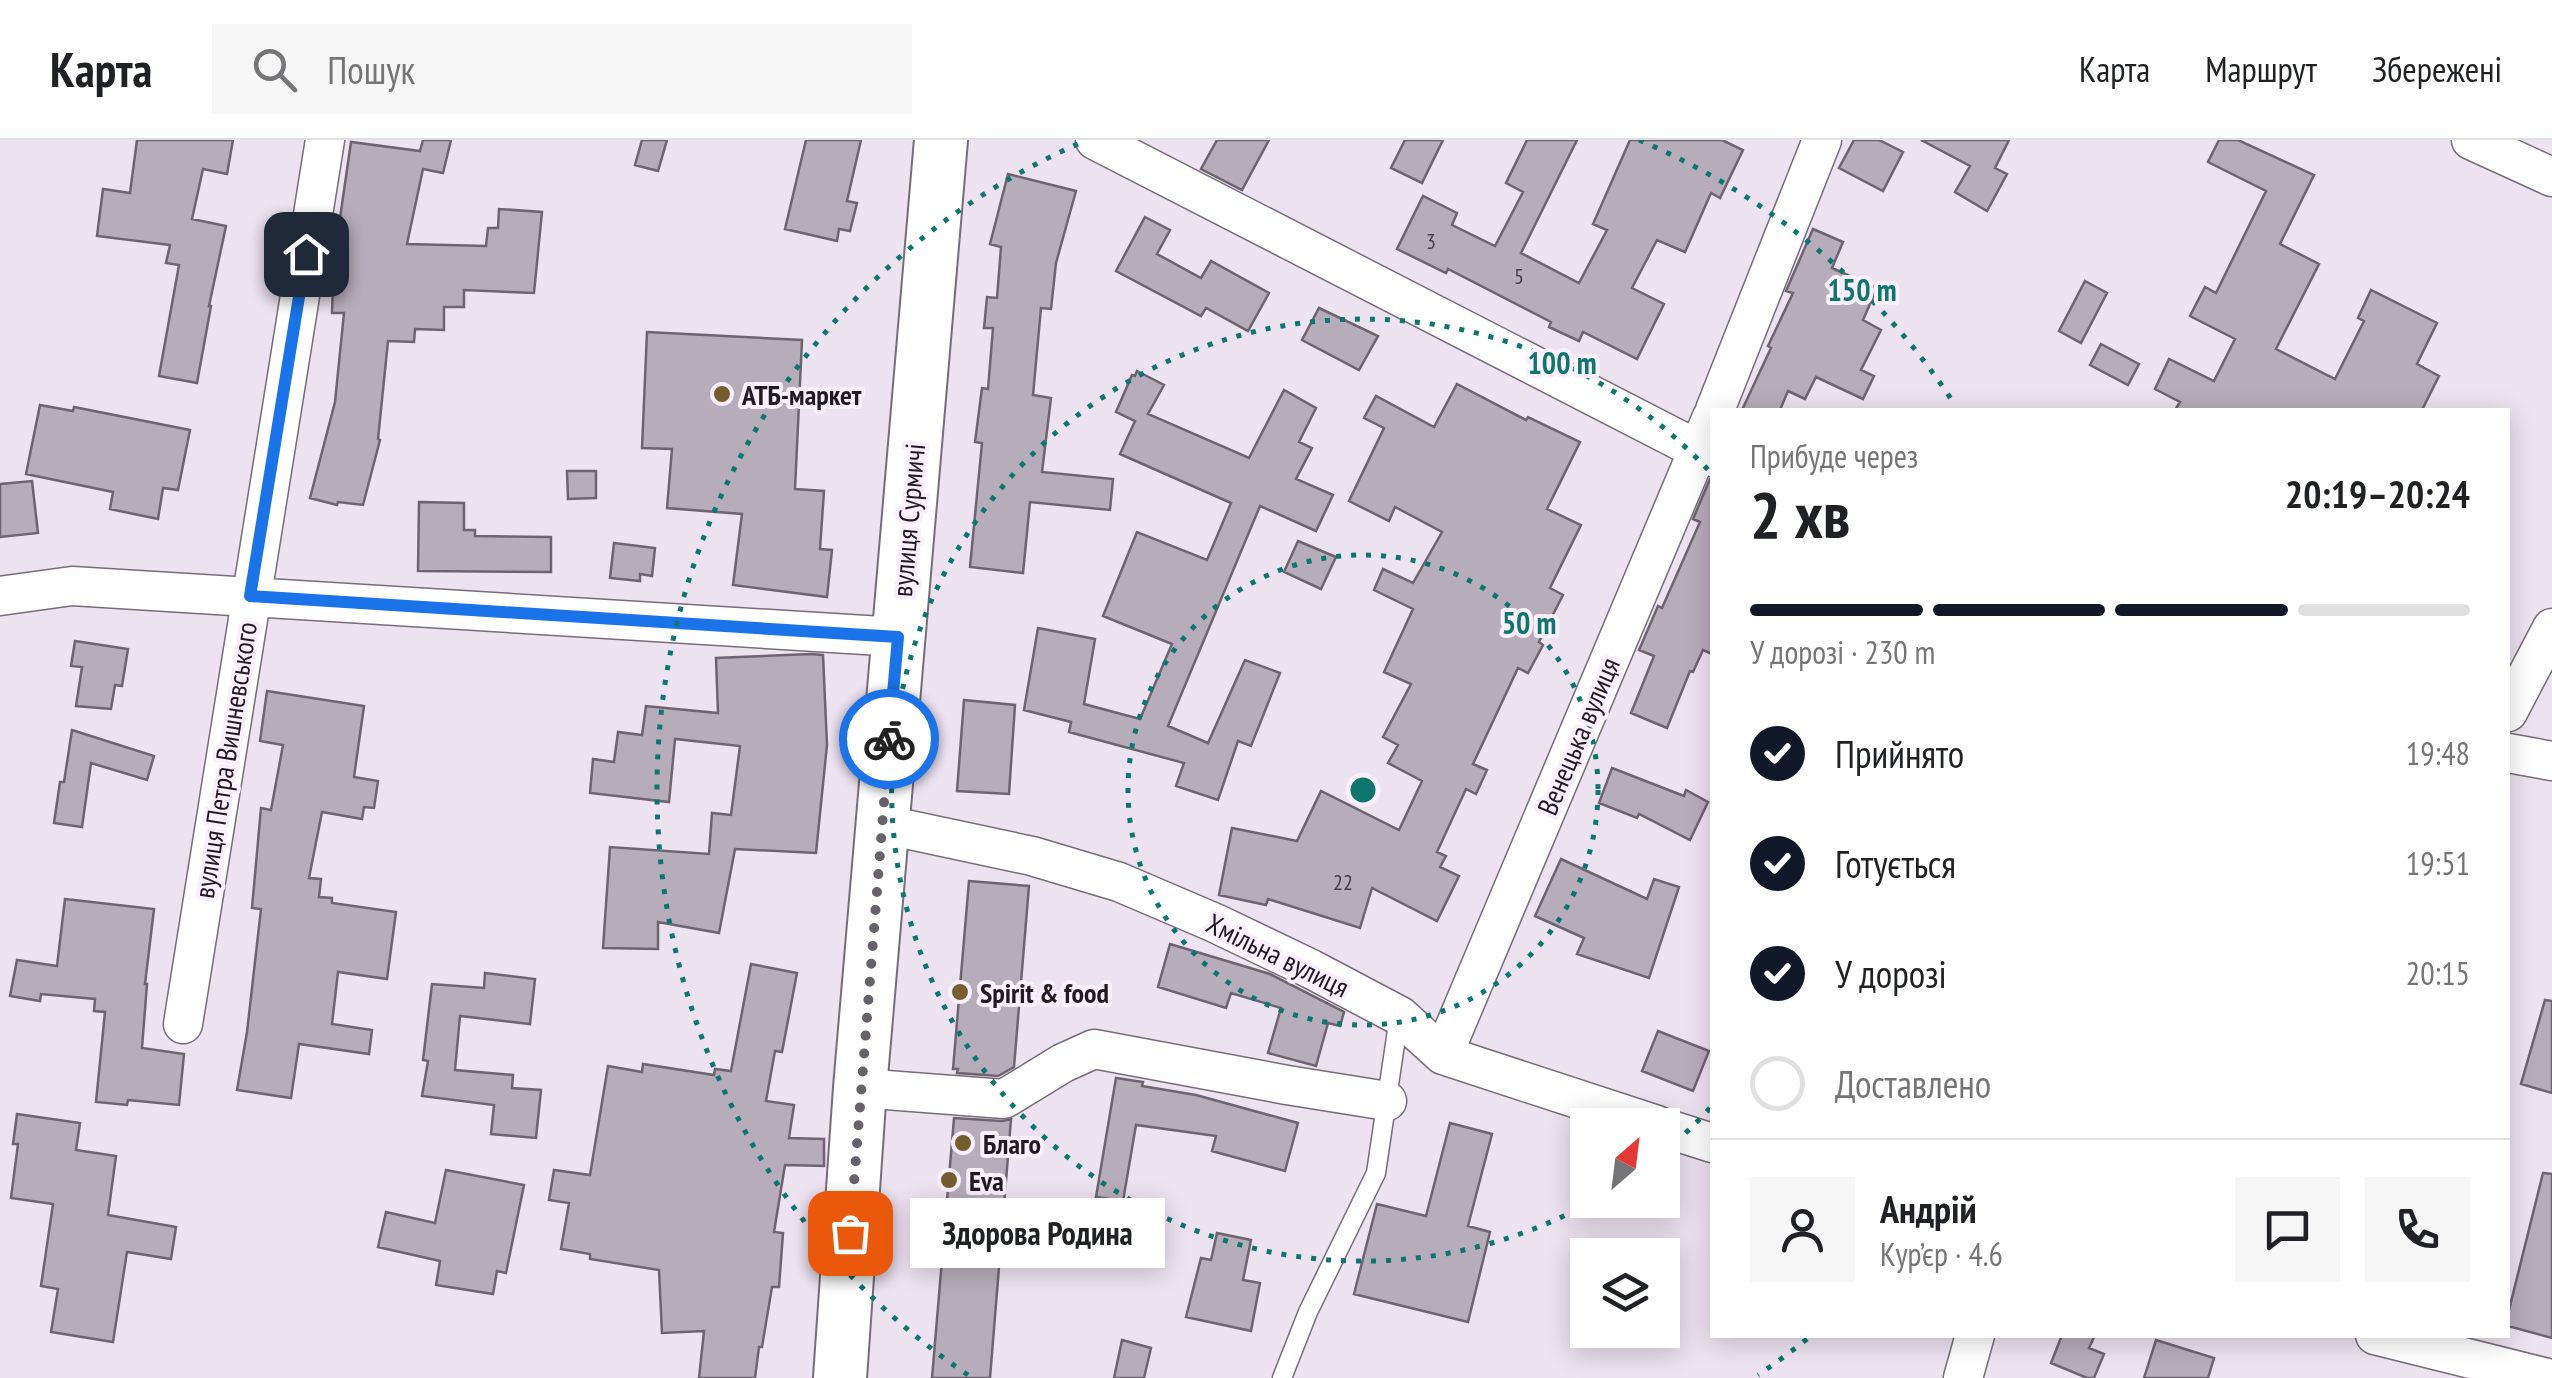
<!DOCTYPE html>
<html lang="uk">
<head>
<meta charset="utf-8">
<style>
	body { margin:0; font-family:"PT Sans Narrow",sans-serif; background:#f6f6f6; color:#202124; height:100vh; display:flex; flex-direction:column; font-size:38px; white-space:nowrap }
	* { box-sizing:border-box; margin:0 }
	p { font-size:32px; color:#757577 }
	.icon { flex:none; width:55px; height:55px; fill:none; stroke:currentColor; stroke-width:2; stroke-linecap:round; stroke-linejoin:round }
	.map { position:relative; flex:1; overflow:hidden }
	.drawer { position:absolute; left:1710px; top:268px; width:800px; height:930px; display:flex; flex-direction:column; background:#fff; border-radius:0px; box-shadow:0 5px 25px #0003 }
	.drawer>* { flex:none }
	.needle { width:65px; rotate:28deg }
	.tools { position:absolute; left:1570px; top:968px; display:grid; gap:20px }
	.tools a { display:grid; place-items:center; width:110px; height:110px; border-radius:0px; background:#fff; box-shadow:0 5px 25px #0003; font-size:50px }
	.pin { position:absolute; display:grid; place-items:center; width:85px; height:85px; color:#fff; margin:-42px; border-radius:20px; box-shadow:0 5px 15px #0006 }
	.courier { position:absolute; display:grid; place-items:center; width:100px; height:100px; margin:-50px; border:8px solid #1a73e8; border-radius:50%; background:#fff; color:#222; box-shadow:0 2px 12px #0007 }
	.bubble { position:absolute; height:70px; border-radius:0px; background:#fff; box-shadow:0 5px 25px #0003; font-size:32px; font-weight:700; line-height:70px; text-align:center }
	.overview em { font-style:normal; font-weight:700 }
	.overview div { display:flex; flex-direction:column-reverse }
	.overview { display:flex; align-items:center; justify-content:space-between; height:170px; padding:0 40px }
	h1 { font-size:65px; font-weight:700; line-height:75px }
	.bar { display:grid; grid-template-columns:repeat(4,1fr); gap:15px 10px; align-content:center; height:120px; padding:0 40px }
	.bar i { height:12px; border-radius:8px; background:#e0e0e0 }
	.bar .on { background:#111827 }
	.bar p { grid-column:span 4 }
	.line { display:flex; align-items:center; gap:25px; padding:0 40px; border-top:2px solid #e0e0e0 }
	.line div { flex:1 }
	.round { display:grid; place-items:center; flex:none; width:105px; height:105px; border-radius:0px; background:#f6f6f6 }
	ol { padding:0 40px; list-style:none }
	li { display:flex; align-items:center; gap:30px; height:110px }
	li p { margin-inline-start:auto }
	li .icon { padding:10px; border-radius:50%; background:#111827; color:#fff; stroke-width:4 }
	li:last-child { color:#757577 }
	li i { width:55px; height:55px; border:5px solid #e0e0e0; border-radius:50% }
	header { display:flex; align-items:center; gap:60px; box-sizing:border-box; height:140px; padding:0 50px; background:#fff; border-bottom:2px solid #e0e0e0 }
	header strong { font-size:48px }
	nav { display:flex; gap:55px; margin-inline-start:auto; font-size:35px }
	.search { width:700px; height:90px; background:#f6f6f6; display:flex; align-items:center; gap:25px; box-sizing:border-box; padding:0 35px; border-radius:0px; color:#757577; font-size:38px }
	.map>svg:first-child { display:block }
	.building { fill:#b7adba; stroke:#6d6470; stroke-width:2.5 }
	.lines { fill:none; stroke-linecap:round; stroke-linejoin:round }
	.service-casing { stroke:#766d79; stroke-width:21 }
	.minor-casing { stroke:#766d79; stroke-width:41 }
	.secondary-casing { stroke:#766d79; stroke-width:56 }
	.service { stroke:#fff; stroke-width:18 }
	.minor { stroke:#fff; stroke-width:38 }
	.secondary { stroke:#fff; stroke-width:52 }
	.done { stroke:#676169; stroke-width:10; stroke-dasharray:0 18 }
	.route { stroke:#1a73e8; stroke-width:12 }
	.ring { fill:none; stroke:#0f766e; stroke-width:5; stroke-dasharray:5 10 }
	.poi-dot { fill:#755d2e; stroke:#faeffd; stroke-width:4 }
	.labels { text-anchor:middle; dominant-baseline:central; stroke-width:8; stroke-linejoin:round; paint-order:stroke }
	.number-label { font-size:22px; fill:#454046 }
	.poi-label { font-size:28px; font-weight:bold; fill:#1f1c20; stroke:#faeffd; text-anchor:start }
	.street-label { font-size:28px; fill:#1f1c20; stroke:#faeffd }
	.centre { fill:#0f766e; stroke:#faeffd; stroke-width:5 }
	.ring-label { font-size:30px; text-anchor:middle; font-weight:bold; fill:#0f766e; stroke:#faeffd; stroke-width:8; stroke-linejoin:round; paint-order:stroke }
</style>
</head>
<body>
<header>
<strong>Карта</strong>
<div class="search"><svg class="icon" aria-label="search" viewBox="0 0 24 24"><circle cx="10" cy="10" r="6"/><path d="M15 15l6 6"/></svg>Пошук</div>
<nav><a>Карта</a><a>Маршрут</a><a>Збережені</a></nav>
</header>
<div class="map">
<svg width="2552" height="1238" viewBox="0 0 2552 1238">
	<rect width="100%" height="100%" fill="#ede2f0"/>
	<!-- building -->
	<path class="building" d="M137 0H233L227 34 203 29 192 79 226 86 209 166H211L197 243 159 236 179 125 166 123 170 105 97 96 103 49 130 53Z
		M423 0H451L443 33 423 29 407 104 486 106 488 88H498L499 69 542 72 534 153 464 150V167H444V190L415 189 414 202 388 201 378 299 380 300 363 365 338 362 337 365 310 358 335 262 344 173H332L334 116 331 115 336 91 338 92 351 2 420 11Z
		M642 0H667L658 31 635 25Z
		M806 0H861L847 61 857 63 850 91 839 89 837 101 785 89Z
		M1217 0H1269L1242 50 1201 29Z
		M1405 0H1443L1422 43 1391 28Z
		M1527 0H1577L1521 113 1579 143 1607 90 1593 84 1630 0H1722L1743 10 1720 58 1711 53 1685 112 1657 100 1632 148 1664 164 1637 219 1583 192 1579 201 1549 187 1551 182 1448 129 1446 133 1397 109 1423 56 1457 73 1452 85 1495 106 1523 52 1506 43Z
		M1854 0H1879L1903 12 1883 51 1839 28Z
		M1921 0H2009L1995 28 2007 34 1987 71 1955 52 1970 26Z
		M2219 0H2238L2314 35 2280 104 2319 124 2276 209 2335 239 2364 181 2358 178 2371 150 2437 183 2417 224 2439 236 2422 270H2175L2180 262 2155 249 2169 219 2214 241 2235 199 2190 176 2205 147 2216 153 2266 51 2208 22Z
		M1008 34 1076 51 1056 123 1051 169 1041 168 1033 255 1051 258 1042 332 1113 339 1110 370 1030 362 1023 433 970 427 982 303 975 302 982 248 988 249 993 188H984L987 157 997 158 1001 107 990 104Z
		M1145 77 1170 90 1157 114 1201 138 1211 121 1269 153 1248 191 1206 168 1201 176 1116 131Z
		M1813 89 1843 102 1832 128 1877 148 1863 180 1881 190 1861 230 1874 236 1863 259 1816 237 1805 259 1788 251 1780 270H1742L1771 208 1768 206 1793 153 1786 151Z
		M2085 141 2107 153 2081 203 2059 191Z
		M1319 168 1378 196 1359 230 1302 200Z
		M647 192 802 200 795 349 824 351 820 409 832 410 827 457 733 445 742 374 667 368 672 309 642 308Z
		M2101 204 2139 224 2128 245 2090 225Z
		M1137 231 1164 245 1148 274 1249 318 1284 250 1316 268 1299 302 1312 308 1296 339 1333 355 1316 391 1260 366 1168 586 1208 603 1245 520 1280 533 1251 606 1238 601 1218 660 1176 646 1184 623 1069 592 1071 582 1024 570 1038 488 1095 499 1084 564 1140 579 1172 504 1103 476 1137 392 1207 420 1231 363 1120 314 1135 281 1116 272 1132 235 1135 236Z
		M1457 244 1526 280 1528 277 1580 302 1547 369 1581 385 1550 448 1563 455 1539 502 1543 505 1528 533 1518 528 1473 624 1487 630 1476 654 1466 649 1437 712 1446 716 1440 727 1459 736 1437 781 1372 748 1360 788 1268 759 1266 765 1219 755 1232 688 1297 701 1321 651 1399 690 1422 641 1388 623 1398 605 1383 597 1411 544 1384 532 1413 469 1374 450 1383 429 1413 443 1442 392 1395 367 1389 381 1349 361 1384 288 1364 278 1376 256 1434 287Z
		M40 265 73 271 74 267 190 290 178 350 163 348 158 379 110 369 113 352 26 334Z
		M567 331H596V358L568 359Z
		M1710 339H1712V514L1703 510 1693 532 1690 531 1667 588 1631 573 1654 516 1639 510 1658 466 1662 468 1700 382 1693 379Z
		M32 341 38 393 0 397V344Z
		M419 362 464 363V390H475V396L551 397V432L418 431Z
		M1298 401 1336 417 1321 449 1284 432Z
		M614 403 655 408 652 436 640 434V441L610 438Z
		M75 501 128 509 122 546 115 545 111 569 76 566 82 527 71 526Z
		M811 514 823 515 827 605 816 713 735 709 719 793 658 782V809L603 808 610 707 709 714 712 673 731 675 740 606 675 599 669 662 590 653 593 619 614 622 618 592 642 595 646 566 718 573 716 518Z
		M267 551 364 566 354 637 378 641 374 668 364 667 362 679 322 672 309 738 321 739 319 757 332 758V763L396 772 387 839 338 832 332 884 372 890 369 914 299 904 291 958 237 950 247 892 261 769 252 768 261 668 271 670 283 605 260 601Z
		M964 560 1015 565 1009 654 957 651Z
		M72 590 154 616 147 640 91 623 82 687 54 683 60 642H64Z
		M1612 628 1684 656 1686 650 1708 662 1690 700 1639 674 1637 678 1599 663Z
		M1561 719 1647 759 1654 739 1679 747 1649 838 1577 814 1584 798 1535 776Z
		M969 741 1029 746 1014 927 998 936 957 933 958 929H953Z
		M65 759 154 769 145 844H147L142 908 184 914 179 965 128 960 127 965 96 962 105 872 94 871 95 859 41 854 40 861 10 856 17 820 57 826Z
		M1170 804 1270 834 1344 872 1340 886 1328 883 1316 926 1268 913 1281 868 1231 853 1226 868 1158 847Z
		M751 824 797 833 782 912 775 911 766 961 794 965 789 998 824 999V1026L785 1025 774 1092 783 1093 779 1147H772L762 1207H759L755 1238H699L704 1191 662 1193 659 1130 590 1119V1114L561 1109 569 1063 549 1060 554 1030 590 1035 608 926 642 932 643 924 714 935 715 929 731 931Z
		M485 833 535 839 530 884 460 876 455 930 513 935 512 948 541 950 536 998 491 994 494 965 422 956 428 921 423 920 432 844 484 848Z
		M2545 860 2552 861V953L2521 944Z
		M1658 891 1709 911 1693 951 1642 931Z
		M1116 938 1143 942 1142 946 1196 955 1298 983 1285 1031 1212 1011 1216 996 1136 985 1123 1061 1096 1057Z
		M17 974 80 983 76 1010 116 1016 108 1075 176 1087 171 1119 127 1112 113 1202 51 1192 58 1149 41 1146 53 1064 11 1058 18 1004H13Z
		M954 978 1002 981 1011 979 990 1238H932Z
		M1450 983 1492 994 1468 1086 1490 1092 1468 1182 1354 1154 1377 1064 1426 1076Z
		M446 1030 524 1045 506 1133 497 1131 493 1154 436 1145 440 1121 378 1107 386 1072 435 1083Z
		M2543 1033 2552 1034V1198L2508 1186V1174Z
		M1217 1093 1251 1100 1243 1140 1260 1143 1251 1191 1186 1177 1201 1118 1211 1120Z
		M2062 1195H2095L2089 1208 2104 1214 2094 1238H2087L2051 1223Z
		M1122 1200 1151 1208 1144 1238H1114Z
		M2156 1200 2214 1218 2208 1238H2144Z"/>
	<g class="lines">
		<!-- service casing -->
		<g class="service-casing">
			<path id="service" d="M1282 1238 1308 1172 1376 1033 1399 877"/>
		</g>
		<!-- minor casing -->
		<g class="minor-casing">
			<path id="minor" d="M1095 0 1712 317
				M2471 0 2552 37
				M1715 270 1822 0
				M0 456 72 446 898 497
				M2508 572 2552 488
				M2508 613 2552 621
				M882 684 1032 716 1119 742 1215 783 1311 829 1400 876 1443 915 1657 985
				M183 884 325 0
				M1443 915 1712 277
				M860 948 1004 959 1063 923 1094 909 1287 945 1387 961
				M1662 987 1712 1003
				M2375 1195 2547 1238
				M1963 1238 1975 1195"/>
		</g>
		<!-- secondary casing -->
		<g class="secondary-casing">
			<path id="secondary" d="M840 1238 860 948 941 0"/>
		</g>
		<!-- service -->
		<use href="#service" class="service"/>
		<!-- minor -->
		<use href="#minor" class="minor"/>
		<!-- secondary -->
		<use href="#secondary" class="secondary"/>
	</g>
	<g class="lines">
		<!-- done -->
		<path class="done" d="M850 1093 889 599"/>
		<!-- route -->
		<path class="route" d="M306 114 250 456 898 497 889 599"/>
	</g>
	<!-- distance rings -->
	<g class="ring">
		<circle cx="1363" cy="650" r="235"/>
		<path d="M1710 968A471 471 0 0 1 1663 1013M1591 1062A471 471 0 1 1 1710 332"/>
		<path d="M1807 1199A706 706 0 0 1 1758 1235M968 1235A706 706 0 0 1 1087 0M1639 0A706 706 0 0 1 1955 265"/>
	</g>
	<!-- markers -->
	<g class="poi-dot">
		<circle cx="722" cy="254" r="10"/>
		<circle cx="960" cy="852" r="10"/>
		<circle cx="963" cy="1003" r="10"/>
		<circle cx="949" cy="1040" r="10"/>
	</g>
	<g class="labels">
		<!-- number labels -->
		<g class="number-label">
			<text x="1431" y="101">3</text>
			<text x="1519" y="136">5</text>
			<text x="1343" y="742">22</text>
		</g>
		<!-- poi labels -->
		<g class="poi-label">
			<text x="742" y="254">АТБ-маркет</text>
			<text x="980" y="852">Spirit &amp; food</text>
			<text x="983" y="1003">Благо</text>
			<text x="969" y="1040">Eva</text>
		</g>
		<!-- street labels -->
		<g class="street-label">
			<text transform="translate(908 380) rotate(-85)">вулиця Сурмичі</text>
			<text transform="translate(1578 596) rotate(-67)">Венецька вулиця</text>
			<text transform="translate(225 620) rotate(-81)">вулиця Петра Вишневського</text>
			<text transform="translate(1278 815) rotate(26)">Хмільна вулиця</text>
		</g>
	</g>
	<circle cx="1363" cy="650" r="15" class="centre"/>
	<g class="ring-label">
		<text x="1862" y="161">150 m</text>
		<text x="1562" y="234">100 m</text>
		<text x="1529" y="494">50 m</text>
	</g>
</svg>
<div class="tools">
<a><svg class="needle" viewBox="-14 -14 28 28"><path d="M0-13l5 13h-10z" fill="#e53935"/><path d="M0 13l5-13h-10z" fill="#757577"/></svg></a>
<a><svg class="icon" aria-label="layers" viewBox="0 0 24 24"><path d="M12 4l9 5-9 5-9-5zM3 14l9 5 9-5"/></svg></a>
</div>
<div class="pin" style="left:850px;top:1093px;background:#ea580c"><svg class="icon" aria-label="bag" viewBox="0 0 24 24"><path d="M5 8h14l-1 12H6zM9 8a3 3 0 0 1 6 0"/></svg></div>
<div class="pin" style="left:306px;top:114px;background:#1f2937"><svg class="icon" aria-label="home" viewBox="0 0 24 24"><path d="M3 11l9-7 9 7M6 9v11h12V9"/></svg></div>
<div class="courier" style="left:889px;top:599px"><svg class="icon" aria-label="bike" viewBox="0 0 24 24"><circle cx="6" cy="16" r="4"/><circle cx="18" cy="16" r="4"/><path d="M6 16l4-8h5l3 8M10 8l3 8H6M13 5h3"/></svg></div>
<div class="bubble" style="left:910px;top:1058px;width:255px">Здорова Родина</div>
<section class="drawer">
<div class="overview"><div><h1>2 хв</h1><p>Прибуде через</p></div><em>20:19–20:24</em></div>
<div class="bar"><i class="on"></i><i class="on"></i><i class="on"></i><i></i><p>У дорозі · 230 m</p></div>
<ol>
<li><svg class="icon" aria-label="check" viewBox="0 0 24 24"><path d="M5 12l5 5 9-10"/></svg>Прийнято<p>19:48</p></li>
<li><svg class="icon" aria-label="check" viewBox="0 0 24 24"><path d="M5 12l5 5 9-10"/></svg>Готується<p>19:51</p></li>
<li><svg class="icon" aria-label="check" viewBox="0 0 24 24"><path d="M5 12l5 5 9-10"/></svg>У дорозі<p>20:15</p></li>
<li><i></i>Доставлено</li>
</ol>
<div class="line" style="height:180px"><a class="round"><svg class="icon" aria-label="person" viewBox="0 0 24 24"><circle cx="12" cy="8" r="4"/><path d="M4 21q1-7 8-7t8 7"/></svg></a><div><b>Андрій</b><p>Кур’єр · 4.6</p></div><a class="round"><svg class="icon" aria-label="chat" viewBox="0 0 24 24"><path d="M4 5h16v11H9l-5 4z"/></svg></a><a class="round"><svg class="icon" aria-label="phone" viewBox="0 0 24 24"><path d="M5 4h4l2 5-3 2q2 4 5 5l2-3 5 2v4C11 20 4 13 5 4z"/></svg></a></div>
</section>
</div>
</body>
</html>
